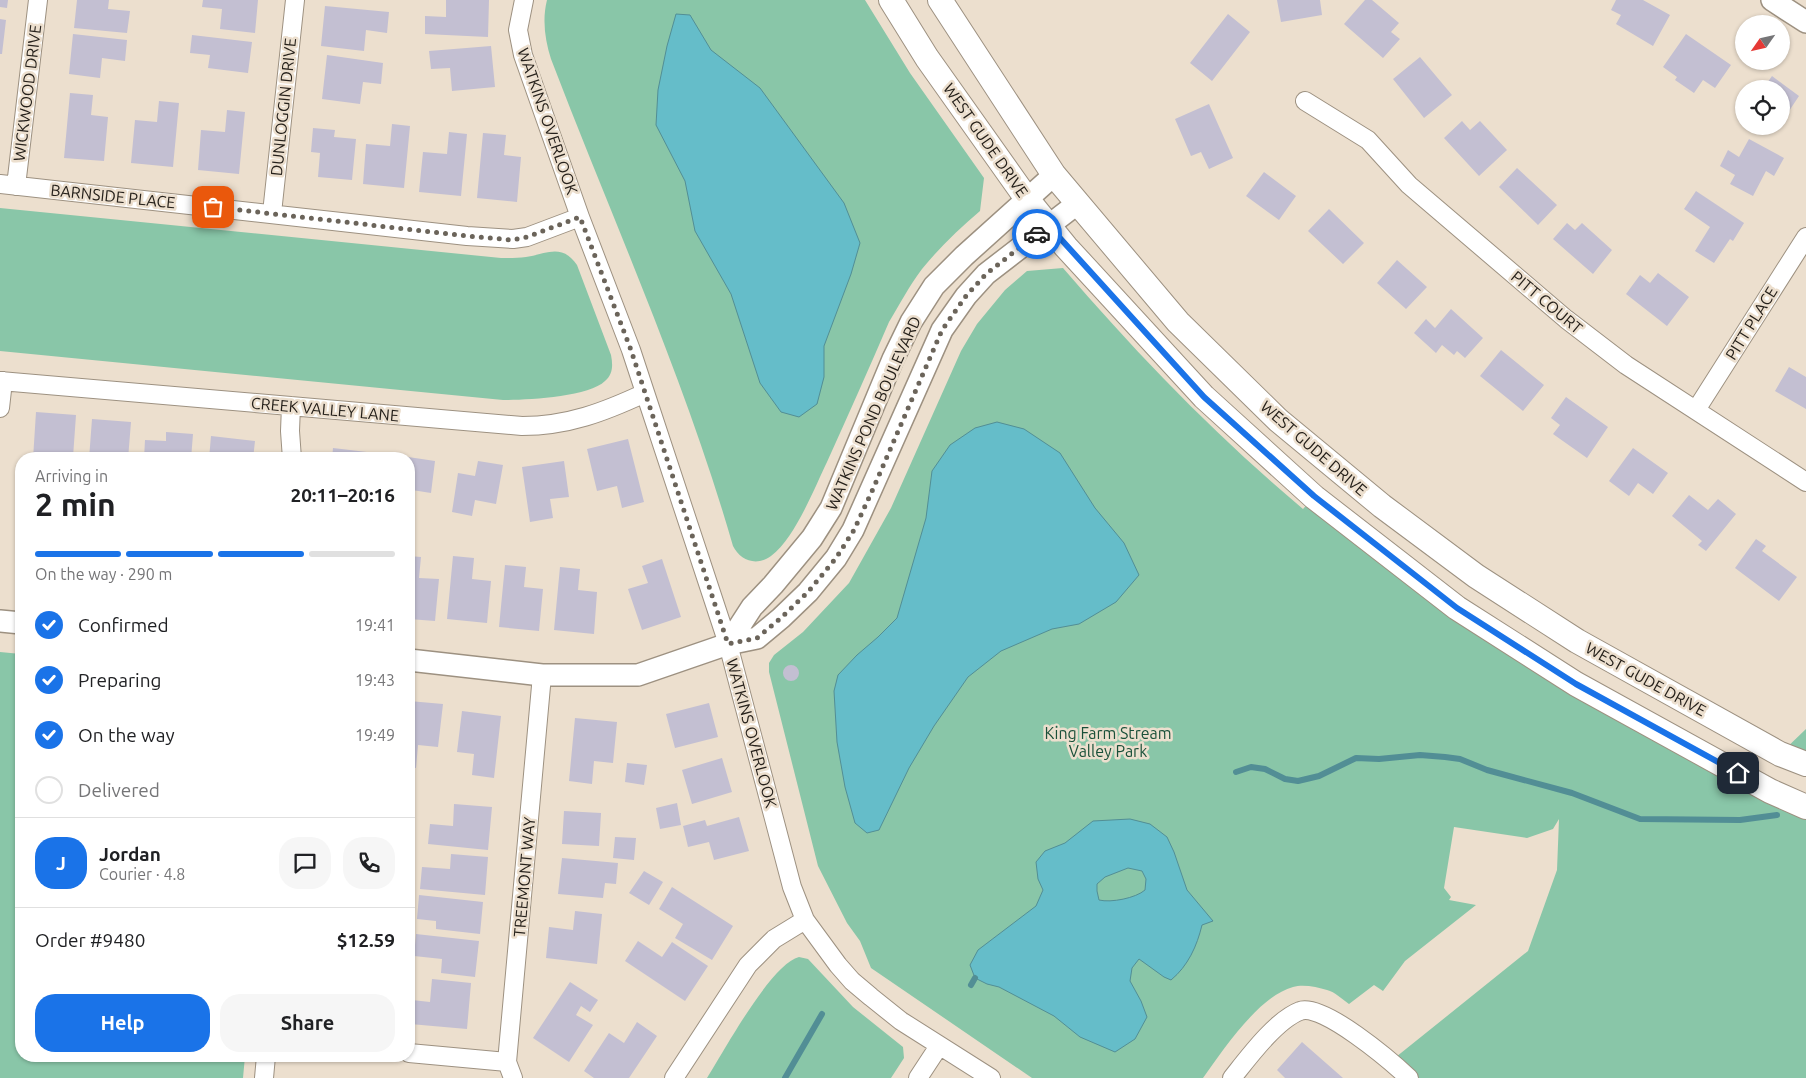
<!DOCTYPE html>
<html lang="en">
<head>
<meta charset="utf-8">
<style>
	body { margin:0; font-family:Ubuntu,sans-serif; background:#f6f6f6; color:#202124; height:100vh; display:flex; flex-direction:column; font-size:19px; white-space:nowrap }
	* { box-sizing:border-box; margin:0 }
	p { font-size:16px; color:#757577 }
	.icon { flex:none; width:28px; height:28px; fill:none; stroke:currentColor; stroke-width:2; stroke-linecap:round; stroke-linejoin:round }
	.map { position:relative; flex:1; overflow:hidden }
	.details { position:absolute; left:15px; top:452px; width:400px; height:610px; display:flex; flex-direction:column; background:#fff; border-radius:20px; box-shadow:0 1px 4px #0004 }
	.details>* { flex:none }
	.needle { width:32px; rotate:236deg }
	.buttons { position:absolute; left:1735px; top:15px; display:grid; gap:10px }
	.buttons a { display:grid; place-items:center; width:55px; height:55px; border-radius:50%; background:#fff; box-shadow:0 1px 4px #0004; font-size:25px }
	.pin { position:absolute; display:grid; place-items:center; width:42px; height:42px; color:#fff; margin:-21px; border-radius:10px; box-shadow:0 2px 8px #0006 }
	.courier { position:absolute; display:grid; place-items:center; width:50px; height:50px; margin:-25px; border:4px solid #1a73e8; border-radius:50%; background:#fff; color:#222; box-shadow:0 1px 6px #0007 }
	.headline em { font-style:normal; font-weight:700 }
	.headline div { display:flex; flex-direction:column-reverse }
	.headline { display:flex; align-items:center; justify-content:space-between; height:85px; padding:0 20px }
	h1 { font-size:32px; font-weight:700; line-height:38px }
	.bar { display:grid; grid-template-columns:repeat(4,1fr); gap:8px 5px; align-content:center; height:60px; padding:0 20px }
	.bar i { height:6px; border-radius:4px; background:#e0e0e0 }
	.bar .current { background:#1a73e8 }
	.bar p { grid-column:span 4 }
	.line { display:flex; align-items:center; gap:12px; padding:0 20px; border-top:1px solid #e0e0e0 }
	.line div { flex:1 }
	.round { display:grid; place-items:center; flex:none; width:52px; height:52px; border-radius:20px; background:#f6f6f6 }
	ol { padding:0 20px; list-style:none }
	li { display:flex; align-items:center; gap:15px; height:55px }
	li p { margin-inline-start:auto }
	li .icon { padding:5px; border-radius:50%; background:#1a73e8; color:#fff; stroke-width:4 }
	li:last-child { color:#757577 }
	li i { width:28px; height:28px; border:2px solid #e0e0e0; border-radius:50% }
	.button { display:flex; gap:10px; margin-top:auto; padding:10px 20px }
	.button a { flex:1; height:58px; border-radius:20px; background:#1a73e8; color:#fff; font-size:20px; font-weight:700; line-height:58px; text-align:center }
	.button a+a { background:#f6f6f6; color:#202124 }
	.map>svg:first-child { display:block }
	.green { fill:#89c6a8 }
	.water { fill:#65bdc9; stroke:#528e95; fill-rule:evenodd }
	.lines { fill:none; stroke-linecap:round; stroke-linejoin:round }
	.stream { stroke:#528e95; stroke-width:6 }
	.building { fill:#c3bfd2 }
	.minor-casing { stroke:#9d9181; stroke-width:20 }
	.tertiary-casing { stroke:#9d9181; stroke-width:24 }
	.secondary-casing { stroke:#9d9181; stroke-width:26 }
	.minor { stroke:#fff; stroke-width:18 }
	.tertiary { stroke:#fff; stroke-width:21 }
	.secondary { stroke:#fff; stroke-width:24 }
	.done { stroke:#6b645a; stroke-width:5; stroke-dasharray:0 9 }
	.route { stroke:#1a73e8; stroke-width:6 }
	.labels { text-anchor:middle; dominant-baseline:central; stroke-width:5; stroke-linejoin:round; paint-order:stroke }
	.street-label { font-size:16px; fill:#26211b; stroke:#ecdfce }
	.park-label { font-size:16px; fill:#195039; stroke:#ecdfce }
</style>
</head>
<body>
<div class="map">
<svg width="1806" height="1078" viewBox="0 0 1806 1078">
	<rect width="100%" height="100%" fill="#ecdfce"/>
	<!-- green -->
	<path class="green" d="M547 0H865L910 73 984 178 980 211C959 229 939 248 922 269 909 286 900 304 889 322 869 369 848 415 827 462 814 489 795 538 771 556 756 567 740 560 733 546 685 379 613 221 551 59 545 40 542 20 547 0Z
		M0 208 501 258C509 258 518 258 526 257 546 254 562 243 577 265L611 355C613 365 613 374 605 381 589 397 526 400 503 400L0 351Z
		M1063 268C1137 354 1216 436 1303 509L1314 497 1457 608 1806 807V1078H1409L1391 1061 1528 951 1557 870 1559 819 1553 829 1527 838 1454 827 1444 888 1451 897 1449 900 1476 905 1405 961 1383 991 1374 985 1349 1004C1342 999 1335 992 1327 990 1317 987 1303 984 1293 987 1259 996 1223 1050 1203 1078H1032L871 968 860 941 847 923 818 866 769 672V663L774 655 803 632 849 583 891 508 961 351 977 324 1005 290 1027 271Z
		M0 652 21 654V1056H245L243 1078H0Z
		M1806 729V764L1780 754Z
		M799 957 808 959 853 1007 903 1047 904 1058 891 1078H707C724 1051 771 964 799 957Z"/>
	<!-- water -->
	<path class="water" d="M676 14 690 15 711 50 760 88 844 203 860 243 851 274 824 346V377L817 404 799 417 781 412 760 383 731 294 695 231 685 181 656 125 658 90 667 46Z
		M997 422 1024 429 1060 453 1095 508 1124 543 1139 575 1116 602 1079 624 1052 629 1001 651 968 677 934 726 909 768 879 830 867 833 855 823 845 787 837 742 834 691 838 675 857 655 878 637 897 618 926 518 932 471 950 445 975 428Z
		M1130 819 1150 824 1167 837 1174 852 1187 890 1213 921 1202 925C1197 946 1188 966 1171 980L1164 977 1139 959 1132 968 1130 981 1141 1001 1147 1017 1135 1039 1115 1052 1080 1037 1054 1016 999 987 987 984 975 978 970 965 978 950 1036 906 1043 890 1038 879 1036 862 1045 851 1065 843 1093 821ZM1128 868 1142 871 1146 879 1145 890C1136 898 1111 903 1099 900L1097 891V884L1105 877Z"/>
	<g class="lines">
		<!-- stream -->
		<path class="stream" d="M1236 772 1251 767 1265 769 1285 779 1298 781 1319 776 1356 758 1379 759 1420 755 1445 757 1460 759 1487 770 1572 793 1640 819 1740 820 1777 815
			M971 985 975 978
			M785 1078 822 1014"/>
	</g>
	<!-- building -->
	<path class="building" d="M0 0H8L7 8 0 7Z
		M77 0H109L108 9 130 11 127 33 74 28Z
		M203 0H258L255 33 220 29 222 9 202 7Z
		M446 0H489L488 37 425 34V16L446 17Z
		M1277 0H1320L1322 15 1281 22Z
		M1365 0H1372L1399 23 1391 32 1400 39 1383 58 1344 24Z
		M1616 0H1643L1670 15 1653 46 1616 24 1621 15 1611 10Z
		M325 6 389 12 387 33 366 30 364 51 321 46Z
		M1228 14 1250 32 1212 81 1190 63Z
		M0 19 6 20 2 54H0Z
		M73 34 127 40 125 61 102 58 100 78 69 74Z
		M1686 34 1731 65 1715 88 1703 80 1694 93 1675 80 1677 77 1663 67Z
		M192 35 252 42 248 73 208 68 210 55 190 53Z
		M491 46 495 87 452 91 450 68 431 69 429 51Z
		M327 55 383 63 381 84 363 82 360 104 322 99Z
		M1420 57 1452 95 1424 118 1393 79Z
		M1772 76 1799 96 1783 120 1781 89H1763Z
		M70 93 93 95 91 115 108 117 104 161 64 158Z
		M159 101 179 103 173 167 131 163 135 120 157 122Z
		M1209 104 1233 158 1209 169 1201 152 1191 156 1175 119Z
		M227 110 245 112 239 174 198 170 201 130 225 132Z
		M1462 121 1470 130 1480 121 1507 150 1479 176 1444 138Z
		M392 124 410 126 404 188 363 184 366 144 390 146Z
		M313 128 335 130 334 137 356 139 352 180 318 177 320 153 311 152Z
		M449 132 467 134 461 196 419 192 423 152 447 154Z
		M483 133 506 135 504 155 521 157 517 202 477 198Z
		M1749 139 1784 158 1774 176 1766 171 1753 196 1730 184 1735 175 1720 166 1728 150 1739 157Z
		M1517 168 1557 205 1538 225 1499 187Z
		M1264 172 1296 196 1279 220 1246 196Z
		M1696 191 1744 223 1733 241 1730 239 1714 263 1695 251 1710 227 1684 209Z
		M1329 209 1364 243 1343 264 1308 231Z
		M1567 223 1575 230 1582 223 1612 250 1593 274 1553 239Z
		M1397 260 1427 287 1406 309 1377 283Z
		M1658 273 1689 297 1667 326 1626 294 1640 275 1650 283Z
		M1451 309 1483 338 1465 358 1457 351 1454 355 1442 345 1436 353 1414 333 1426 319 1435 328Z
		M1501 350 1544 385 1523 411 1480 376Z
		M1789 367 1806 377V409L1775 391Z
		M1566 397 1608 427 1587 458 1553 434 1560 425 1551 418Z
		M36 412 76 415 73 457 59 455 58 459H33Z
		M92 419 131 422 128 459H89Z
		M166 432 193 434 191 459H144L145 440 166 441Z
		M211 436 255 441 253 459H209Z
		M628 439 644 502 622 508 617 486 597 491 587 449Z
		M333 448 375 453V459H332Z
		M1633 448 1668 473 1653 494 1638 483 1629 496 1609 481Z
		M395 455 435 461 431 493 412 490 409 504V459H395Z
		M478 461 503 465 496 504 475 500 472 516 452 512 458 473 475 476Z
		M564 461 569 497 550 499 553 518 530 522 522 467Z
		M1689 495 1708 510 1718 499 1736 514 1706 551 1698 545 1702 541 1672 516Z
		M20 529H21V585L15 584Z
		M1756 539 1766 546 1762 551 1797 577 1779 601 1735 568Z
		M409 556 421 557 419 578 439 579 435 621 409 619Z
		M453 556 474 558 472 579 491 581 487 623 447 619Z
		M662 559 681 617 642 630 628 589 648 583 642 566Z
		M505 565 526 567 524 587 543 589 539 631 499 627Z
		M560 567 580 569 578 590 597 592 594 634 554 630Z
		M783 673a8 8 0 1 1 16 0a8 8 0 1 1-16 0Z
		M409 701 443 704 438 747 418 745 416 768 409 767Z
		M709 703 718 737 675 748 666 714Z
		M462 711 501 716 494 778 472 775 474 754 457 752Z
		M575 718 617 722 613 763 594 761 592 784 569 781Z
		M722 758 732 792 692 804 682 770Z
		M627 763 647 765 644 785 625 782Z
		M677 803 681 825 660 829 656 808Z
		M454 804 492 807 488 850 428 844 430 824 453 826Z
		M564 811 601 813 599 846 562 844Z
		M739 817 749 851 714 860 709 842 688 847 683 826 705 820 707 826Z
		M615 837 636 838 634 860 613 858Z
		M451 854 488 857 485 895 420 889 422 867 450 869Z
		M562 858 618 863 616 884 605 883 603 898 558 894Z
		M644 871 663 882 649 905 629 893Z
		M672 887 733 926 712 960 675 938 683 924 659 909Z
		M419 895 483 902 480 934 436 929V921L417 919Z
		M575 911 602 914 597 964 546 958 549 927 573 930Z
		M416 934 479 941 475 977 441 973 442 959 414 956Z
		M638 941 662 957 672 942 708 966 685 1001 625 961Z
		M432 979 471 983 467 1029 410 1024 412 1000 430 1002Z
		M570 982 598 1000 590 1012 581 1006 576 1015 593 1025 569 1062 533 1038Z
		M637 1022 657 1036 629 1078H594L584 1071 609 1033 624 1043Z
		M1302 1042 1343 1078H1285L1277 1070Z"/>
	<g class="lines">
		<!-- minor casing -->
		<g class="minor-casing">
			<path id="minor" d="M524 0 518 30 523 55 580 217 631 350 728 644 792 887 805 920 838 965 852 981 871 997 901 1021 991 1078
				M1305 101 1368 140 1409 185 1566 319 1626 365 1806 482
				M0 184 467 236 513 239 527 237 580 217
				M16 186 38 0
				M272 213 295 0
				M0 381 522 426C568 426 604 412 645 393
				M291 406 290 431 292 459
				M0 408 3 381
				M1696 410 1806 237
				M409 1053 507 1062
				M264 1078 266 1056
				M513 1078 507 1062 542 675
				M674 1078 748 965 774 939 805 920
				M918 1078 939 1046
				M1232 1078C1248 1058 1276 1020 1300 1011 1322 1002 1392 1062 1409 1078"/>
		</g>
		<!-- tertiary casing -->
		<g class="tertiary-casing">
			<path id="tertiary" d="M1772 0 1806 22
				M0 621 21 623
				M728 644 752 607 773 585 812 538 831 508 893 359 911 322 934 286 964 256 1054 175
				M409 660 542 675H638L728 644 757 638 781 618 808 592 836 558 853 530 942 330 966 296 986 274 1078 203"/>
		</g>
		<!-- secondary casing -->
		<g class="secondary-casing">
			<path id="secondary" d="M891 0 927 58 1027 199 1066 247 1204 397 1314 497 1457 608 1576 684 1770 791 1806 807
				M940 0 1054 175 1178 322 1278 420 1382 506 1476 576 1577 641 1780 754 1806 764"/>
		</g>
		<!-- minor -->
		<use href="#minor" class="minor"/>
		<!-- tertiary -->
		<use href="#tertiary" class="tertiary"/>
		<!-- secondary -->
		<use href="#secondary" class="secondary"/>
	</g>
	<g class="lines">
		<!-- done -->
		<path class="done" d="M213 207 467 236 512 240 527 237 580 217 631 350 728 644 757 638 781 618 808 592 836 558 854 530 873 489 942 330 966 296 986 274 1037 234"/>
		<!-- route -->
		<path class="route" d="M1037 234 1049 226 1204 397 1314 496 1457 608 1576 684 1738 773"/>
	</g>
	<g class="labels">
		<!-- street labels -->
		<g class="street-label">
			<text transform="translate(27 93) rotate(-83)">WICKWOOD DRIVE</text>
			<text transform="translate(283 107) rotate(-84)">DUNLOGGIN DRIVE</text>
			<text transform="translate(548 121) rotate(71)">WATKINS OVERLOOK</text>
			<text transform="translate(986 140) rotate(55)">WEST GUDE DRIVE</text>
			<text transform="translate(113 196) rotate(6)">BARNSIDE PLACE</text>
			<text transform="translate(1547 302) rotate(40)">PITT COURT</text>
			<text transform="translate(1751 323) rotate(-58)">PITT PLACE</text>
			<text transform="translate(325 409) rotate(5)">CREEK VALLEY LANE</text>
			<text transform="translate(873 413) rotate(-66)">WATKINS POND BOULEVARD</text>
			<text transform="translate(1314 448) rotate(41)">WEST GUDE DRIVE</text>
			<text transform="translate(1646 679) rotate(29)">WEST GUDE DRIVE</text>
			<text transform="translate(752 733) rotate(75)">WATKINS OVERLOOK</text>
			<text transform="translate(524 877) rotate(-85)">TREEMONT WAY</text>
		</g>
		<!-- park labels -->
		<g class="park-label">
			<text x="1108" y="733">King Farm Stream<tspan x="1108" dy="18">Valley Park</tspan></text>
		</g>
	</g>
</svg>
<div class="buttons">
<a><svg class="needle" viewBox="-14 -14 28 28"><path d="M0-13l5 13h-10z" fill="#e53935"/><path d="M0 13l5-13h-10z" fill="#757577"/></svg></a>
<a><svg class="icon" aria-label="locate" viewBox="0 0 24 24"><circle cx="12" cy="12" r="6"/><path d="M12 2v4M12 18v4M2 12h4M18 12h4"/></svg></a>
</div>
<div class="pin" style="left:213px;top:207px;background:#ea580c"><svg class="icon" aria-label="bag" viewBox="0 0 24 24"><path d="M5 8h14l-1 12H6zM9 8a3 3 0 0 1 6 0"/></svg></div>
<div class="pin" style="left:1738px;top:773px;background:#1f2937"><svg class="icon" aria-label="home" viewBox="0 0 24 24"><path d="M3 11l9-7 9 7M6 9v11h12V9"/></svg></div>
<div class="courier" style="left:1037px;top:234px"><svg class="icon" aria-label="car" viewBox="0 0 24 24"><path d="M5 17H2v-5l4-1 3-4h7l3 4 3 1v5h-3M9 17h6M6 11h13"/><circle cx="7" cy="17" r="2"/><circle cx="17" cy="17" r="2"/></svg></div>
<section class="details">
<div class="headline"><div><h1>2 min</h1><p>Arriving in</p></div><em>20:11–20:16</em></div>
<div class="bar"><i class="current"></i><i class="current"></i><i class="current"></i><i></i><p>On the way · 290 m</p></div>
<ol>
<li><svg class="icon" aria-label="check" viewBox="0 0 24 24"><path d="M5 12l5 5 9-10"/></svg>Confirmed<p>19:41</p></li>
<li><svg class="icon" aria-label="check" viewBox="0 0 24 24"><path d="M5 12l5 5 9-10"/></svg>Preparing<p>19:43</p></li>
<li><svg class="icon" aria-label="check" viewBox="0 0 24 24"><path d="M5 12l5 5 9-10"/></svg>On the way<p>19:49</p></li>
<li><i></i>Delivered</li>
</ol>
<div class="line" style="height:90px"><b class="round" style="background:#1a73e8;color:#fff">J</b><div><b>Jordan</b><p>Courier · 4.8</p></div><a class="round"><svg class="icon" aria-label="chat" viewBox="0 0 24 24"><path d="M4 5h16v11H9l-5 4z"/></svg></a><a class="round"><svg class="icon" aria-label="phone" viewBox="0 0 24 24"><path d="M5 4h4l2 5-3 2q2 4 5 5l2-3 5 2v4C11 20 4 13 5 4z"/></svg></a></div>
<div class="line" style="height:65px"><div>Order #9480</div><b>$12.59</b></div>
<div class="button"><a>Help</a><a>Share</a></div>
</section>
</div>
</body>
</html>
